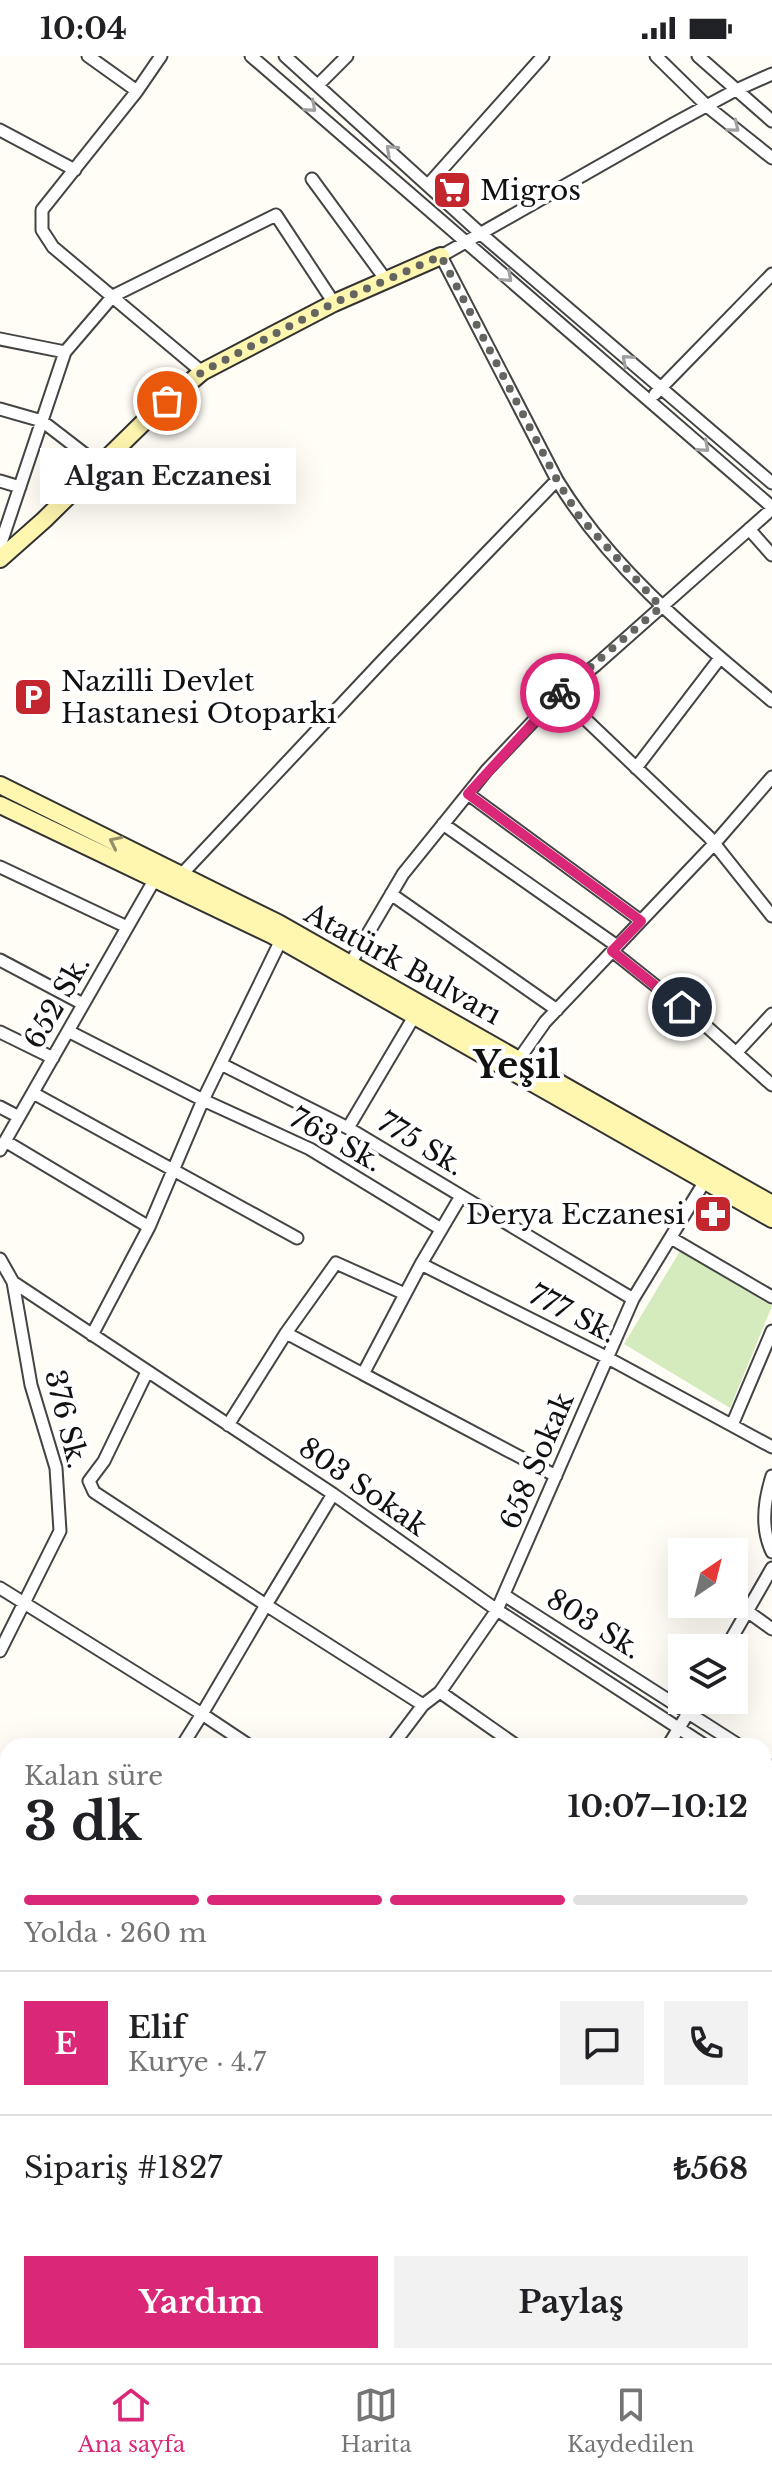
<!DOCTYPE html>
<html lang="tr">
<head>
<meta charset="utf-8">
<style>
	body { margin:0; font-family:"Libre Baskerville",serif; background:#f2f2f2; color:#202124; height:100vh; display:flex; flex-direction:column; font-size:30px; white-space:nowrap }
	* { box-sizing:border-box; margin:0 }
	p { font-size:26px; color:#757577 }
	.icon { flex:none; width:44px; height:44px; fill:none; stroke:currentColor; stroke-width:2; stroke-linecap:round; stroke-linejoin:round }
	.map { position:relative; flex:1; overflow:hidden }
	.side { position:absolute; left:0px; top:1682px; width:772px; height:626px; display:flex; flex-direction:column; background:#fff; border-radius:24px 24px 0 0; box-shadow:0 8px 32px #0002 }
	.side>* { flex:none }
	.needle { width:52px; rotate:35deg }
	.fabs { position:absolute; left:668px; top:1482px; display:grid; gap:16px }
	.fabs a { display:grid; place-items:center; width:80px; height:80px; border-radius:0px; background:#fff; box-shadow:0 8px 32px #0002; font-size:40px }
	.pin { position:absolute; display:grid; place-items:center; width:68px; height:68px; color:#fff; margin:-34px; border:4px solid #fff; border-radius:50%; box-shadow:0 2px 8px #0007 }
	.courier { position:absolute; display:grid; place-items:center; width:80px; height:80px; margin:-40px; border:6px solid #db2777; border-radius:50%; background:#fff; color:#222; box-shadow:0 2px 10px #0007 }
	.bubble { position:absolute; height:56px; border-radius:0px; background:#fff; box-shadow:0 8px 32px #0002; font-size:26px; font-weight:700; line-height:56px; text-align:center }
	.head em { font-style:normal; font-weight:700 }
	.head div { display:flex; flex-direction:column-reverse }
	.head { display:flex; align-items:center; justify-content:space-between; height:136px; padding:0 24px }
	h1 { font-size:52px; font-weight:700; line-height:60px }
	.bar { display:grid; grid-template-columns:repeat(4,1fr); gap:12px 8px; align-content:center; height:96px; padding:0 24px }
	.bar i { height:10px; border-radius:6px; background:#e0e0e0 }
	.bar .active { background:#db2777 }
	.bar p { grid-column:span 4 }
	.line { display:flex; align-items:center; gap:20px; padding:0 24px; border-top:2px solid #e0e0e0 }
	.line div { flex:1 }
	.round { display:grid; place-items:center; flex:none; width:84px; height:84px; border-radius:0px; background:#f2f2f2 }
	.cta { display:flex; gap:16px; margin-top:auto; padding:16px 24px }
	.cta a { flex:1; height:92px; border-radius:0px; background:#db2777; color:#fff; font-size:32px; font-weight:700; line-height:92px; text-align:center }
	.cta a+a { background:#f2f2f2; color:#202124 }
	.status { display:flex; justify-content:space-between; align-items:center; height:56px; padding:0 40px; background:#fff; direction:ltr }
	.status svg { height:22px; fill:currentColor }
	.dock { display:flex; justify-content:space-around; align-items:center; height:112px; border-top:2px solid #e0e0e0; background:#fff; font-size:22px; color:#757577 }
	.dock a { display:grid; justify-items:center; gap:4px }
	.dock .active { color:#db2777 }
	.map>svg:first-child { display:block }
	.park { fill:#d5ebbd }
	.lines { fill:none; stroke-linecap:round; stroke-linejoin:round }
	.street-casing { stroke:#444; stroke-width:15 }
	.secondary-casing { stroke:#333; stroke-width:20 }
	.highway-casing { stroke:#222; stroke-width:24 }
	.street { stroke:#fff; stroke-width:11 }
	.secondary { stroke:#fff6b0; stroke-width:16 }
	.highway { stroke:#f5a25d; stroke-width:20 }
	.rail-casing { stroke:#c4262e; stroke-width:7 }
	.rail { stroke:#fff; stroke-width:4; stroke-dasharray:12; stroke-linecap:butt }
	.oneway { stroke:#a0a0a0 }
	.oneway2 { stroke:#948f68 }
	.done { stroke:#646461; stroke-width:8; stroke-dasharray:0 14.4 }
	.route { stroke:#db2777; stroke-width:10 }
	.labels { text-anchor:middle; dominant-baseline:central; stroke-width:8; stroke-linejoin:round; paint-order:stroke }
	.poi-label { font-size:28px; fill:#111; stroke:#fff; text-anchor:start }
	.street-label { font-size:28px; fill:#111; stroke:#fff }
	.district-label { font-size:36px; font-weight:bold; fill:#111; stroke:#fff }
</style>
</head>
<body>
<div class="status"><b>10:04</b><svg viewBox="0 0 49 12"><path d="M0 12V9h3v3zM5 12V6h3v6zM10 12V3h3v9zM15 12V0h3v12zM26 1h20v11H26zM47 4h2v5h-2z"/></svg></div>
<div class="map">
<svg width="772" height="2307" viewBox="0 0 772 2307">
	<rect width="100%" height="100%" fill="#fffdf5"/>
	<!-- park -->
	<path class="park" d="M680 1195 772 1250 730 1352 624 1288Z"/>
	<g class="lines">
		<!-- street casing -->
		<g class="street-casing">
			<path id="street" d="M88 0 137 35
				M161 0 137 35 42 154V174L53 191 202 316
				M251 0 772 451
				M285 0 480 177 772 427
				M656 0 708 51 772 102
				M698 0 772 65
				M772 18 734 35 673 68 441 200 557 424C611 513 693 579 772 645
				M319 28 347 0
				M0 74 75 114
				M312 123 386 224
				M428 129 543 0
				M0 283 65 296
				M655 338 772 218
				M0 353 42 365 99 409
				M0 425 20 431
				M749 473 772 499
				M0 490 65 296 113 240 276 159 334 247
				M559 638 709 781 772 860
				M636 712 720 602
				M468 738 641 865
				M443 768 617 890
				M0 811 127 871
				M181 819 385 602 557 424
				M391 838 557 954
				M612 895 705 969 772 1029
				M0 904 83 948
				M350 908 403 818 487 714 559 638 596 609 772 453
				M68 975 203 1044 310 1093 441 1173
				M0 976 53 1002
				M736 997 772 958
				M519 1003 545 966 714 788 772 721
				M221 1008 348 1072 415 959
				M33 1037 297 1182
				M0 1051 19 1061
				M348 1072 633 1243
				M5 1085 149 1171
				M0 1094 156 821
				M461 1140 421 1208 606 1301 772 1391
				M671 1182 772 1241
				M0 1203 13 1226 333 1438 497 1554 706 1690
				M421 1208 363 1318 556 1420
				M92 1279 149 1171 203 1044 281 884
				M363 1318 286 1277 336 1207 405 1238
				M228 1369 286 1277
				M732 1369 772 1275
				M772 1420C764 1445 761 1473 772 1496
				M333 1438 266 1549 423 1649
				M0 1532 202 1658 266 1549 94 1436 89 1425 104 1405 147 1316
				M504 1539 740 1690
				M747 1555 772 1573
				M726 1592 772 1512
				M0 1595 60 1475 56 1412 31 1329 13 1226
				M440 1636 517 1690
				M182 1690 202 1658 250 1690
				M392 1690 423 1649 440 1636 497 1554 633 1243 705 1125
				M668 1690 696 1644
				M764 1706 772 1712
				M764 1728 772 1734
				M0 1745 8 1751
				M764 1872 772 1878
				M0 1898 8 1904
				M0 1965 8 1971
				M764 1994 772 1999
				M764 2177 772 2166
				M764 2265 772 2270
				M640 2300 648 2307
				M93 2307 96 2300
				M673 2307 678 2300"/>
		</g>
		<!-- secondary casing -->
		<g class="secondary-casing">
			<path id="secondary" d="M0 503 44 464 150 360 202 316 334 247 441 200
				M0 729 278 867 772 1148
				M0 749 272 879 772 1163
				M764 1814 772 1805
				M764 1841 772 1832
				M362 2307 367 2300
				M385 2307 390 2300"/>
		</g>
		<!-- highway casing -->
		<g class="highway-casing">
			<path id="highway" d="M0 2300 27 2307"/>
		</g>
		<!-- street -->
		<use href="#street" class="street"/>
		<!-- secondary -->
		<use href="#secondary" class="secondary"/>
		<!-- highway -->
		<use href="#highway" class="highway"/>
		<!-- rail casing -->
		<g class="rail-casing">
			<path id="rail" d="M0 1938 8 1943
				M541 2300 551 2307"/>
		</g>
		<!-- rail -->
		<use href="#rail" class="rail"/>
	</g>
	<!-- one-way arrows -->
	<defs><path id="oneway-chevron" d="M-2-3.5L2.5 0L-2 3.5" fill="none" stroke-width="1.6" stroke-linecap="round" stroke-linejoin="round" transform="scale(2)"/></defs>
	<g class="oneway">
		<use href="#oneway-chevron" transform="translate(311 51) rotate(41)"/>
		<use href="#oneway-chevron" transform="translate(734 71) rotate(39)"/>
		<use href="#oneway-chevron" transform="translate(391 94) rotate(-137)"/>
		<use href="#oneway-chevron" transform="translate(507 221) rotate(42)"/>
		<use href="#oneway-chevron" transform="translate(627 304) rotate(-139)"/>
		<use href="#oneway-chevron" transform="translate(704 391) rotate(41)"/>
	</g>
	<use class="oneway2" href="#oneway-chevron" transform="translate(115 786) rotate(-154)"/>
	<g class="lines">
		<!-- done -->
		<path class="done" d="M167 345 202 316 334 247 441 200 557 424 579 460 661 551 560 637"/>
		<!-- route -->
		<path class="route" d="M560 637 468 738 641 865 612 895 682 951"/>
	</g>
	<!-- icons -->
	<defs>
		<g id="supermarket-square" transform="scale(2)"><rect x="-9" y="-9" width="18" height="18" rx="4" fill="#c4262e" stroke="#fff"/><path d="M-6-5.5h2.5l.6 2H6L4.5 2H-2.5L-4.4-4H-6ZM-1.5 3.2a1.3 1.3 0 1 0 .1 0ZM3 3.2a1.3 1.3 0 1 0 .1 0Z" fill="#fff"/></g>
		<g id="parking-square" transform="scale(2)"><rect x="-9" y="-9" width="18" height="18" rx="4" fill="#c4262e" stroke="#fff"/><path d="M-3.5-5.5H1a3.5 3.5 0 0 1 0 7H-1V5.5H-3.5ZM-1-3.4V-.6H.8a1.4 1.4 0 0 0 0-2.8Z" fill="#fff"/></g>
		<g id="pharmacy-square" transform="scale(2)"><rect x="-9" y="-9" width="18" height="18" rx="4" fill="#c4262e" stroke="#fff"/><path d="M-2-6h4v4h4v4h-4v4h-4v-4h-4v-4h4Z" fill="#fff"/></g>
	</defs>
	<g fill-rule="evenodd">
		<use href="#supermarket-square" x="452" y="134"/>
		<use href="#parking-square" x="33" y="641"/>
		<use href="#pharmacy-square" x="713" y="1158"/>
	</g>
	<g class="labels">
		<!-- poi labels -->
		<g class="poi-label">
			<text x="480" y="134">Migros</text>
			<text x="61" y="625">Nazilli Devlet<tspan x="61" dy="32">Hastanesi Otoparkı</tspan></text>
			<text x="685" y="1158" text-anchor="end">Derya Eczanesi</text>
		</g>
		<!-- street labels -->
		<g class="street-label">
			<text transform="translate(403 908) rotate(29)">Atatürk Bulvarı</text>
			<text transform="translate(57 946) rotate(-60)">652 Sk.</text>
			<text transform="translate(336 1084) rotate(29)">763 Sk.</text>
			<text transform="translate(421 1088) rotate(31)">775 Sk.</text>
			<text transform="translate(573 1258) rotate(27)">777 Sk.</text>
			<text transform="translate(66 1363) rotate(76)">376 Sk.</text>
			<text transform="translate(537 1405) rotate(-67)">658 Sokak</text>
			<text transform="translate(363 1431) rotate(35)">803 Sokak</text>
			<text transform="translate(594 1568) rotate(32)">803 Sk.</text>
		</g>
		<!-- district labels -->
		<g class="district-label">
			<text x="517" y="1009">Yeşil</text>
		</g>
	</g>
</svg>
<div class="fabs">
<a><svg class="needle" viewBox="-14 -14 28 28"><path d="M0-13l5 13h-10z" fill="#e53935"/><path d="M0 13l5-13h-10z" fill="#757577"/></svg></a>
<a><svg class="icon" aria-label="layers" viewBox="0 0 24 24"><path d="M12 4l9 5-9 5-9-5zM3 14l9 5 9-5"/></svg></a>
</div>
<div class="pin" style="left:167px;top:345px;background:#ea580c"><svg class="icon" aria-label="bag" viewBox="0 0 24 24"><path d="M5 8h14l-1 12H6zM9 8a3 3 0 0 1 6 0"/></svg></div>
<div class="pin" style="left:682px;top:951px;background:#1f2937"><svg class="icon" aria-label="home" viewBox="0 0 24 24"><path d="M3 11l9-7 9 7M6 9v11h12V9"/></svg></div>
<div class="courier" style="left:560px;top:637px"><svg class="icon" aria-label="bike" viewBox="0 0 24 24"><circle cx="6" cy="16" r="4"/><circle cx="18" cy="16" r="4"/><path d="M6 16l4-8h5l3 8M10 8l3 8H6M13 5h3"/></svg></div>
<div class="bubble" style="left:40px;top:392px;width:256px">Algan Eczanesi</div>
<section class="side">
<div class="head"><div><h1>3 dk</h1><p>Kalan süre</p></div><em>10:07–10:12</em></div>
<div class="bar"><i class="active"></i><i class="active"></i><i class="active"></i><i></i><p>Yolda · 260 m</p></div>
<div class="line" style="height:144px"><b class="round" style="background:#db2777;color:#fff">E</b><div><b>Elif</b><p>Kurye · 4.7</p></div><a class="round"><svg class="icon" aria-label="chat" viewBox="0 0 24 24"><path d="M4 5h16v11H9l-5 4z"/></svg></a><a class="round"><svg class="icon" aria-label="phone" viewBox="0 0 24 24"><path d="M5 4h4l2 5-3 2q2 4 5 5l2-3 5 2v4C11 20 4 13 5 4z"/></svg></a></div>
<div class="line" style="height:104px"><div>Sipariş #1827</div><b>₺568</b></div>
<div class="cta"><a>Yardım</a><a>Paylaş</a></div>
</section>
</div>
<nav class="dock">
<a class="active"><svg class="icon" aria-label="home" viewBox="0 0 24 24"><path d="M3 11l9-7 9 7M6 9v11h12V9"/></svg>Ana sayfa</a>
<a><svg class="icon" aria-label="map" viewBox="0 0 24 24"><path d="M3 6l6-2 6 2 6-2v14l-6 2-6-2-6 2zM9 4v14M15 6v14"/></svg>Harita</a>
<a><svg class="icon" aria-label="saved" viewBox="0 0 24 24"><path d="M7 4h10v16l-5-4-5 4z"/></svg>Kaydedilen</a>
</nav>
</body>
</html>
